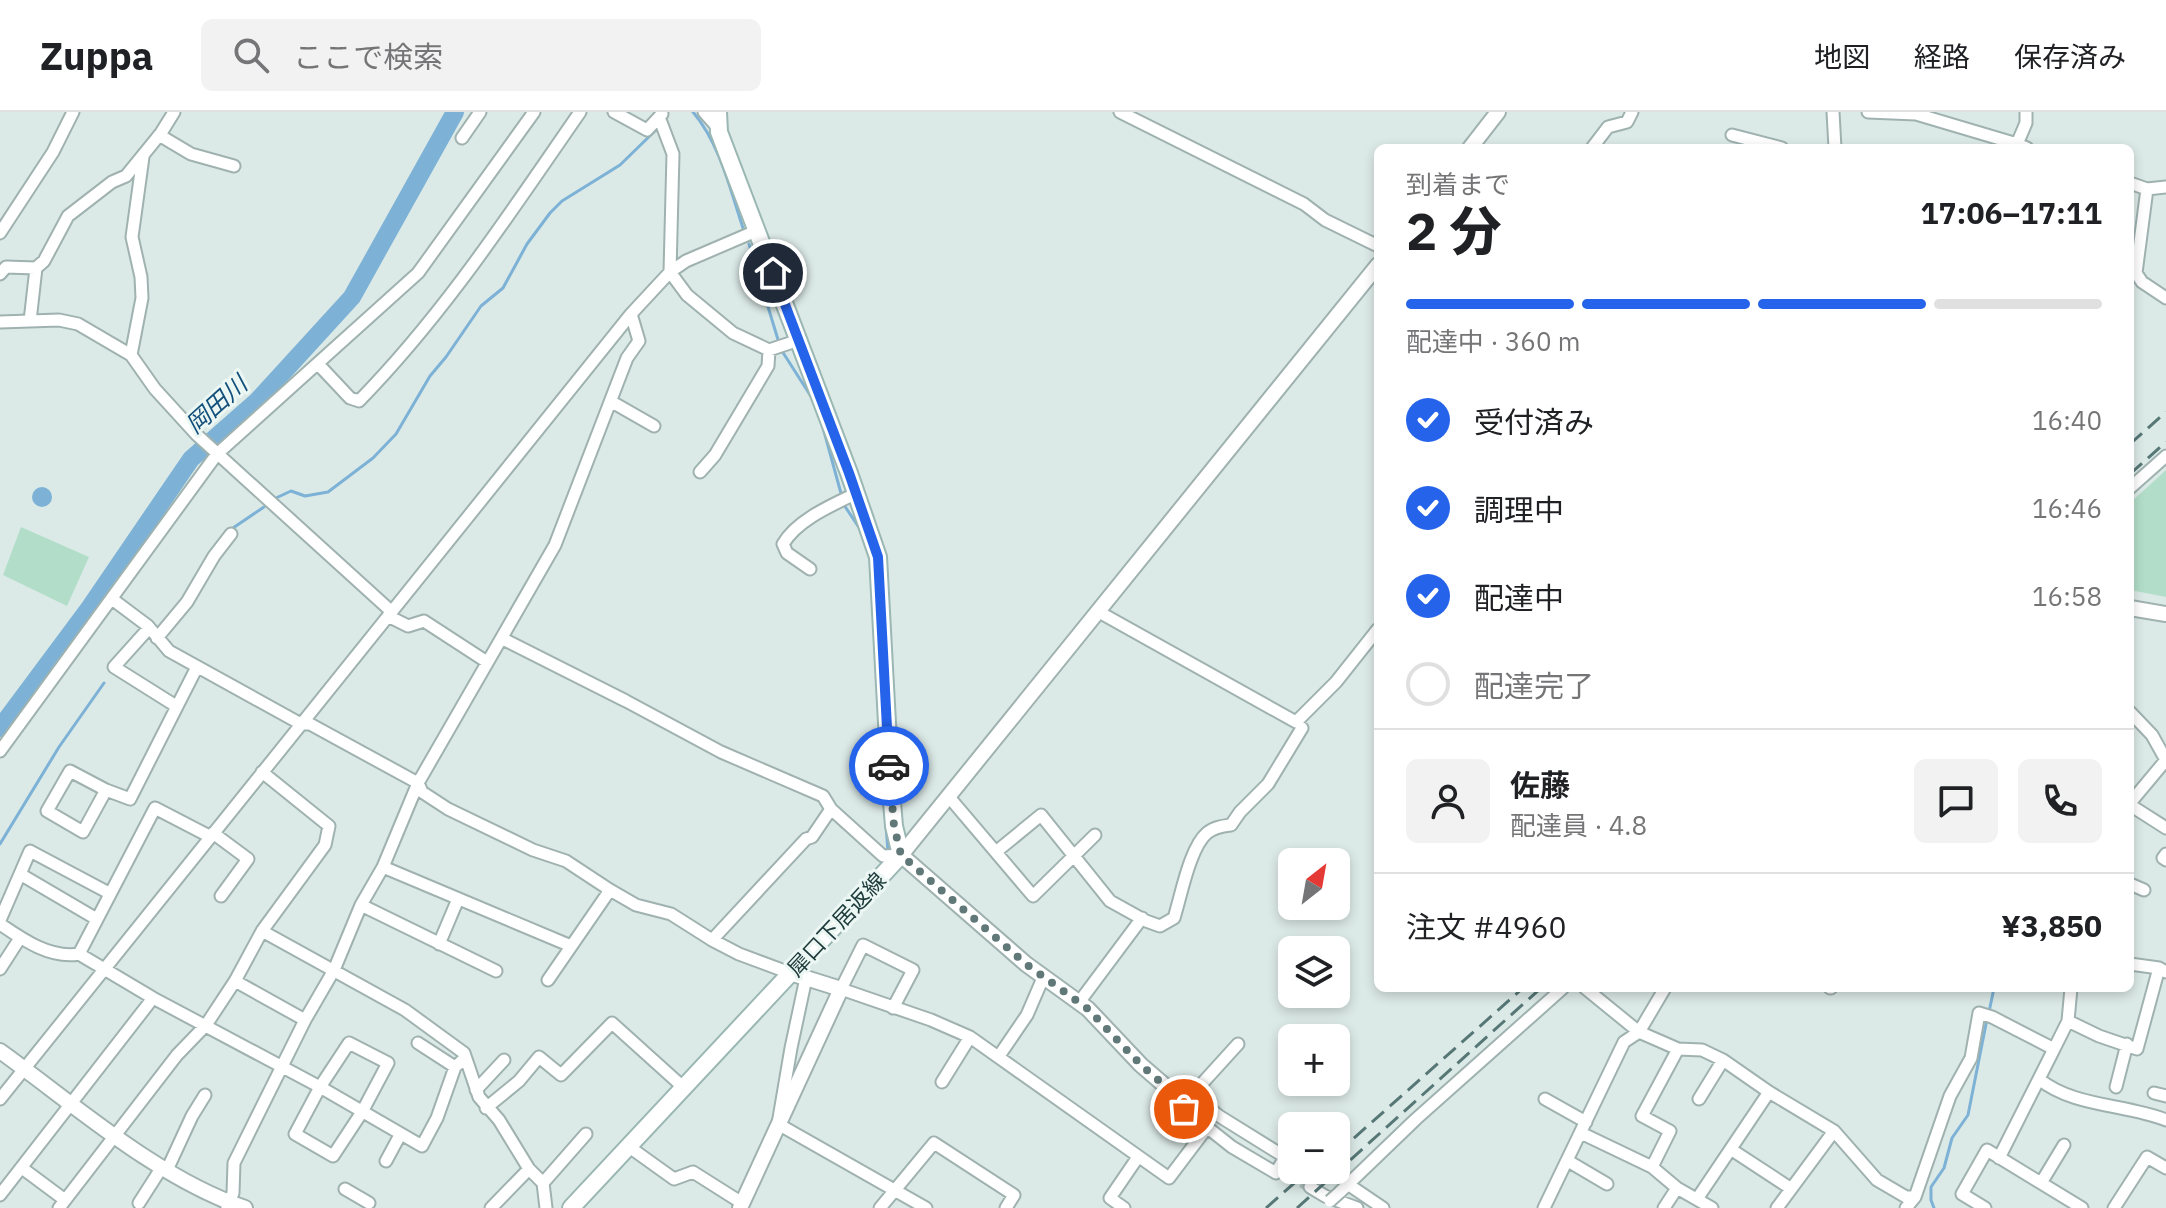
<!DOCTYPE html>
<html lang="ja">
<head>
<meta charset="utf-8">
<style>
	body { margin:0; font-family:"IBM Plex Sans","Noto Sans JP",sans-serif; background:#f2f2f2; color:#202124; height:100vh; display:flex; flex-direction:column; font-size:30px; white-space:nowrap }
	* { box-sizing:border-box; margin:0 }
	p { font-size:26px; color:#757577 }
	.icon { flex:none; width:44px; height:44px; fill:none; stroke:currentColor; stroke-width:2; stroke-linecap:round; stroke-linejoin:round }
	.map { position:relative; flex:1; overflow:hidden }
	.side { position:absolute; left:1374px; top:32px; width:760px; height:848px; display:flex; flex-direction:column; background:#fff; border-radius:12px; box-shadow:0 4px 12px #0003 }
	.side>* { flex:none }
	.needle { width:52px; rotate:31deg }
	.buttons { position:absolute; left:1278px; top:736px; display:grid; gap:16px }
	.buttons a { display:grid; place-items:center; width:72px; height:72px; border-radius:12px; background:#fff; box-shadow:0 4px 12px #0003; font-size:40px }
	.pin { position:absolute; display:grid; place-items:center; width:68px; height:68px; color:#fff; margin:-34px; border:4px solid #fff; border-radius:50%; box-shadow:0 2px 8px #0007 }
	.courier { position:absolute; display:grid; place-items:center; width:80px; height:80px; margin:-40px; border:6px solid #2563eb; border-radius:50%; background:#fff; color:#222; box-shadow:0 2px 10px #0007 }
	.headline em { font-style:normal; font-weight:800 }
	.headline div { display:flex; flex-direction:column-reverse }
	.headline { display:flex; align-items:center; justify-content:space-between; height:136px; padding:0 32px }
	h1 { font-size:52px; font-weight:800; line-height:60px }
	.bar { display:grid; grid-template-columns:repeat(4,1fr); gap:12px 8px; align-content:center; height:96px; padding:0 32px }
	.bar i { height:10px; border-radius:6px; background:#e0e0e0 }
	.bar .active { background:#2563eb }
	.bar p { grid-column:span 4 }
	.line { display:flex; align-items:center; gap:20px; padding:0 32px; border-top:2px solid #e0e0e0 }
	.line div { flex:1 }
	.round { display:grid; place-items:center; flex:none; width:84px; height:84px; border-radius:12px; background:#f2f2f2 }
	ol { padding:0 32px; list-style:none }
	li { display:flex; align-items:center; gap:24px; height:88px }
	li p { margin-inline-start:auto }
	li .icon { padding:8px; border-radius:50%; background:#2563eb; color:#fff; stroke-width:4 }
	li:last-child { color:#757577 }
	li i { width:44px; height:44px; border:4px solid #e0e0e0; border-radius:50% }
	header { display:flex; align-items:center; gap:48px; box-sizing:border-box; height:112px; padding:0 40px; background:#fff; border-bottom:2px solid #e0e0e0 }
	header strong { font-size:38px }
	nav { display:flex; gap:44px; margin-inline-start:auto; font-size:28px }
	.search { width:560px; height:72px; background:#f2f2f2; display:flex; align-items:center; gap:20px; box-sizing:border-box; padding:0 28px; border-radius:12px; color:#757577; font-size:30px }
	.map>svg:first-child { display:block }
	.green { fill:#b2dec9 }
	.water { fill:#7db2d6 }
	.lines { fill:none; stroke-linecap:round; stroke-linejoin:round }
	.stream { stroke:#7db2d6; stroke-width:3 }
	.river { stroke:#7db2d6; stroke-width:18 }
	.minor-tunnel { stroke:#b6c7c4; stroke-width:11; stroke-dasharray:11 5.5; stroke-linecap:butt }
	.minor-casing { stroke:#9fb2b0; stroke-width:15 }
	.tertiary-casing { stroke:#9fb2b0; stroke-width:18 }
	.secondary-casing { stroke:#9ab7b3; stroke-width:20 }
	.minor { stroke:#fff; stroke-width:11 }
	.tertiary { stroke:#fff; stroke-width:14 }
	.secondary { stroke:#fff; stroke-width:16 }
	.rail { stroke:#567776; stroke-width:3; stroke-dasharray:16 8; stroke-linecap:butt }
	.minor-bridge-casing { stroke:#9fb2b0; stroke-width:15; stroke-linecap:butt }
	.minor-bridge { stroke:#fff; stroke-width:11 }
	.done { stroke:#607877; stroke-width:8; stroke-dasharray:0 14.4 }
	.route { stroke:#2563eb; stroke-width:10 }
	.labels { text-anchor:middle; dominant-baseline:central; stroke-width:6; stroke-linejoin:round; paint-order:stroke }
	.street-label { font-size:22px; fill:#1d3a3a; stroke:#ecf7f4 }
	.water-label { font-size:24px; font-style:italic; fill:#12507b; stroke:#ecf7f4 }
</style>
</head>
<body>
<header>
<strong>Zuppa</strong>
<div class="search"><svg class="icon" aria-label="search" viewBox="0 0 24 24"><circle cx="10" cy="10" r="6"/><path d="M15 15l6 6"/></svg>ここで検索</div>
<nav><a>地図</a><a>経路</a><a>保存済み</a></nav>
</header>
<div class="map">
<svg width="2166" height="1096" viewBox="0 0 2166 1096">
	<rect width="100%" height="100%" fill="#dceae7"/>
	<!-- green -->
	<path class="green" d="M2166 358V485L2130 478V391Z
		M21 415 89 445 67 494 3 463Z"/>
	<!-- water -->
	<path class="water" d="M32 385a10 10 0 1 1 20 0a10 10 0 1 1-20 0Z"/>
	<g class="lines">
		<!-- stream -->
		<path class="stream" d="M693 0C720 32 730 77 743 116
			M749 132 779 231
			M782 239 812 286
			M822 312 842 385
			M276 386 291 379 305 384 328 380 373 346 396 322 430 264 446 245 481 194 503 176 527 132 550 101 562 89 620 53 660 14
			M844 393 862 420
			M230 418 264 395
			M882 661 888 740
			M0 732 59 635 104 571
			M1989 900 1994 876
			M1934 1096 1931 1088V1075L1944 1056 1952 1026 1968 1003 1987 907"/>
		<!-- river -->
		<path class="river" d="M0 616 90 495 191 347 257 289 352 185 455 0"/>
		<!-- minor-tunnel -->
		<path class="minor-tunnel" d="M1273 1054 1310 1075"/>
		<!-- minor casing -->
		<g class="minor-casing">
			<path id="minor" d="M614 0 647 18 662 2
				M704 0 718 16
				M1120 0 1304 92 1325 108 1378 134
				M1833 0 1835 36
				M1868 0 1916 2 2017 32
				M2026 0V11L2017 32 2027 36
				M659 5 673 42 670 160 687 183 733 221 769 238 799 228
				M159 23 191 42 234 54
				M1732 23 1782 36
				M462 26 480 0
				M1592 36 1608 15 1627 10 1632 0
				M2130 71 2147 77 2136 161 2142 170 2166 186
				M2147 77 2166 75
				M0 121 53 40 73 0
				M0 162 6 155 36 156
				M30 209 36 156 44 149 68 104 112 70 126 64 161 21 174 0
				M0 210 59 208 78 212 131 243 155 277 197 323 392 500
				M131 243 142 186 141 165 132 125 143 45
				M318 252 350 286 359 289C445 201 510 101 580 0
				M612 290 654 314
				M700 360 715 343 768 254 769 238
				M2130 376 2166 344
				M810 457 787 441 783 432C797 408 832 393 857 381
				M112 487 148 514 169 539 301 612H310L418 671 422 680 448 697 533 738 566 749 610 778
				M1099 500 1296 610 1336 570 1378 517
				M388 504 408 514 424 509 487 550
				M149 516 114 555 176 594
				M157 526 187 490 214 444 231 422
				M503 527 626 589 721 640 823 684 831 697 883 744 901 743
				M2130 600 2152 623 2166 648
				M0 639 217 342 418 161 534 0
				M106 678 83 720 47 699 70 659 106 678 130 687 197 555
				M949 685 1033 784 1095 723
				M2130 691 2166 648
				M2130 693 2166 716
				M213 721 248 747 221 784
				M209 724 155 696 79 842 153 886 320 975 422 1034 437 1006 455 955 465 946
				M997 739 1041 703 1110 789 1146 809 1160 814 1174 806C1181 784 1190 735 1207 721 1214 715 1223 714 1231 713L1240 700 1268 672 1302 616
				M2166 742 2163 746 2166 748
				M383 755 571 834
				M2130 772 2144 778
				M361 793 496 859
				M95 806 20 762 30 739 109 781
				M0 808 20 762
				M0 812C22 827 50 847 79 842
				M262 819 405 898 464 941 479 985 499 1008 529 1057 543 1071 546 1096
				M712 828 806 727 812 725 831 697
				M439 832 458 787
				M2130 852 2159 856 2166 860
				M0 857 20 826
				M806 866 791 936 778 1012 926 1096
				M548 868 610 778 636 793 671 802 712 828 739 842 790 861
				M235 869 305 908
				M1585 876 1639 920 1678 937 1702 938 1723 948 1769 980 1834 1019 1877 1068 1906 1085H1915
				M1830 876H1831
				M2071 876 2068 909 2099 924 2137 937 2159 856
				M1080 889 1142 806
				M893 896 913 858 863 833 841 877 931 908 970 925 1169 1066 1206 1017
				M349 931 388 951 362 1000 333 1044 295 1022 320 975Z
				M418 931 455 955
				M999 944 1027 903 1043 866
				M2039 967C2073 995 2126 992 2166 1008
				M942 970 970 925
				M2116 975 2127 932
				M476 978 504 948
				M2154 981 2166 984
				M0 987 631 202 670 160 686 149 756 119
				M1188 987 1238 932
				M1545 987 1586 1010
				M1699 987 1723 948
				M1185 991 1184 997 1232 1035 1276 1061 1285 1045 1219 1004 1192 982
				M486 996 519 969 539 945 561 963 612 911 683 975
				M1581 1021 1652 1055 1677 1076 1712 1096
				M628 1034 674 1067 693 1060 742 1091
				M1732 1038 1790 1076
				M1999 1046 2054 937
				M386 1049 400 1023
				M1568 1049 1607 1072
				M1652 1055 1670 1019 1642 1004 1678 937
				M22 1056 65 1088
				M167 1058 192 1004 205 983
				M543 1071 586 1022
				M2041 1071 2064 1033
				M1349 1073 1383 1096
				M1310 1075 1325 1084 1357 1096
				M345 1077 369 1091
				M1340 1080 1416 1007 1563 876
				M0 1083 153 886
				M1697 1087 1769 980
				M139 1091 162 1055
				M59 1096 177 943 206 913 235 869 262 819 325 733 329 714 262 660
				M227 1096 233 1081 234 1051 305 908 334 858 361 793 383 755 418 671 555 433 627 246 639 229 631 202
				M491 1096 529 1057
				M880 1096 934 1031 1014 1083 1006 1096
				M1124 1096 1110 1086 1138 1045
				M1544 1096 1624 930 1639 920 1665 876
				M1664 1096 1677 1076
				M1777 1096 1834 1019
				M1906 1096 1915 1085 1950 984 1971 946 1979 901 1992 905 2054 937 2068 909
				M1985 1096 1962 1082 1987 1038 2082 1096
				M2114 1096 2147 1045 2166 1056"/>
		</g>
		<!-- tertiary casing -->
		<g class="tertiary-casing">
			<path id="tertiary" d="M1470 36 1498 0
				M2130 496 2166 502
				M0 939C75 993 157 1066 245 1096
				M1185 991 1141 953 1088 897 1026 852 901 743 1378 153
				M740 1096 841 877 790 861"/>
		</g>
		<!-- secondary casing -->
		<g class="secondary-casing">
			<path id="secondary" d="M571 1096 901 743 894 714 890 666 878 445 849 361 719 20 718 0"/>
		</g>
		<!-- minor -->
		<use href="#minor" class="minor"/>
		<!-- tertiary -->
		<use href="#tertiary" class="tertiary"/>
		<!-- secondary -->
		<use href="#secondary" class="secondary"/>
		<!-- rail -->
		<path class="rail" d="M2130 332 2166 300
			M2130 362 2166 330
			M1336 1042 1523 876
			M1266 1096 1309 1058
			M1297 1096 1541 876"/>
		<!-- minor-bridge casing -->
		<g class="minor-bridge-casing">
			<path id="minor-bridge" d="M1330 1089 1340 1080"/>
		</g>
		<!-- minor-bridge -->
		<use href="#minor-bridge" class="minor-bridge"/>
	</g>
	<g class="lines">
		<!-- done -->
		<path class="done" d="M889 654 894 714 901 743 1026 852 1088 897 1141 953 1185 991 1184 997"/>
		<!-- route -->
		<path class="route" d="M773 161 849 361 878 445 889 654"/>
	</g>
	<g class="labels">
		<!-- street labels -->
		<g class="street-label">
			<text transform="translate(836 812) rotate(-47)">犀口下居返線</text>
		</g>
		<!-- water labels -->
		<g class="water-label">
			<text transform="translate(216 292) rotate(-42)">岡田川</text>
		</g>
	</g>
</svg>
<div class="buttons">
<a><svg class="needle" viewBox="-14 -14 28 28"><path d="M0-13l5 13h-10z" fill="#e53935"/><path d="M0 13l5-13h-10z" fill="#757577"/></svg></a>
<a><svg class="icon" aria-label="layers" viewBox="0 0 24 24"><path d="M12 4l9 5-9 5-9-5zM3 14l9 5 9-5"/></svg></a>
<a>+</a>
<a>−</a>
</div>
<div class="pin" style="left:1184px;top:997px;background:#ea580c"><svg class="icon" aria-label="bag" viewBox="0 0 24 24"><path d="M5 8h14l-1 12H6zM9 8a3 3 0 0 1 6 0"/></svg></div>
<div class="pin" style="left:773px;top:161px;background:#1f2937"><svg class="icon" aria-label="home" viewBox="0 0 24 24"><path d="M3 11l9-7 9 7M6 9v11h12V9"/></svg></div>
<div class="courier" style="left:889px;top:654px"><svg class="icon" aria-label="car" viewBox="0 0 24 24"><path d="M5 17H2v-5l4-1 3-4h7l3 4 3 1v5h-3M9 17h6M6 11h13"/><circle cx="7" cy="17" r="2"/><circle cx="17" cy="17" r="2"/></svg></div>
<section class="side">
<div class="headline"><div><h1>2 分</h1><p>到着まで</p></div><em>17:06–17:11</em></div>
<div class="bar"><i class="active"></i><i class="active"></i><i class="active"></i><i></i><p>配達中 · 360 m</p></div>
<ol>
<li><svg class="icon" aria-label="check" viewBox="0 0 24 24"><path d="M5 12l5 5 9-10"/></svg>受付済み<p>16:40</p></li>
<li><svg class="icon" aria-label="check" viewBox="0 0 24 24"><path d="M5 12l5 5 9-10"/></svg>調理中<p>16:46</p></li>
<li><svg class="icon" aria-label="check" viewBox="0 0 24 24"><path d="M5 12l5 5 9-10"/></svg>配達中<p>16:58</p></li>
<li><i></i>配達完了</li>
</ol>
<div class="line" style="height:144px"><a class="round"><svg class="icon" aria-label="person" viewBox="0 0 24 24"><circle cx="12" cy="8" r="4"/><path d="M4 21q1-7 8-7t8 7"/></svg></a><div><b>佐藤</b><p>配達員 · 4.8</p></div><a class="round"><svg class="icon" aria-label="chat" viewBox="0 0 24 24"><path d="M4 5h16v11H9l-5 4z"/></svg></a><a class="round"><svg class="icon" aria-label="phone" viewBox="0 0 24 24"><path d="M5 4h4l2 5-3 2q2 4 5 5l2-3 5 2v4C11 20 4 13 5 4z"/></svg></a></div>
<div class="line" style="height:104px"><div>注文 #4960</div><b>¥3,850</b></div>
</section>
</div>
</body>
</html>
